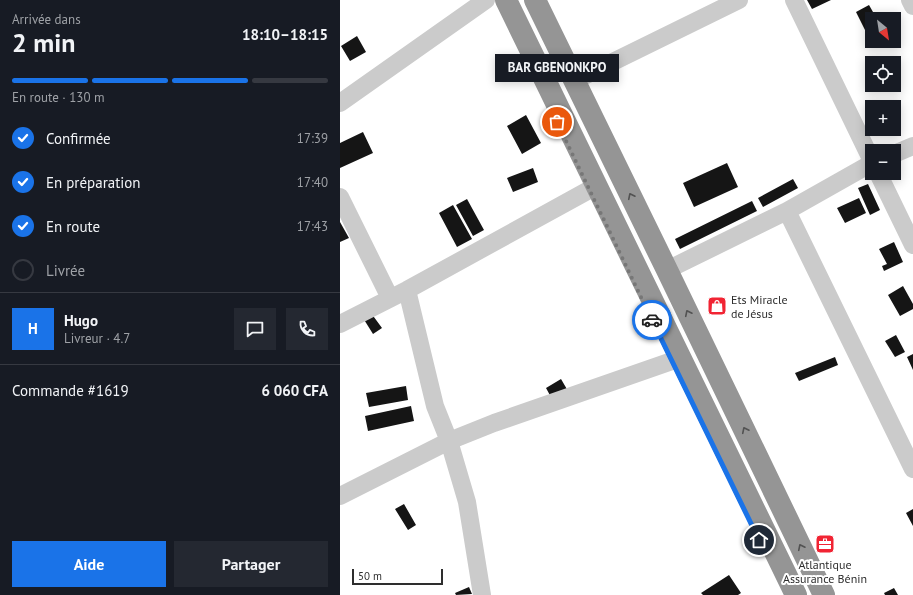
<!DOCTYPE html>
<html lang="fr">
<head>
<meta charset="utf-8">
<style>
	body { margin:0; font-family:"PT Sans",sans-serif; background:#242831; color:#f1f3f6; height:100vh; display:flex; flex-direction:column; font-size:15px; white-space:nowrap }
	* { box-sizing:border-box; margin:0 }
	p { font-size:13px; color:#9ea1a6 }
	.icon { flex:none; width:22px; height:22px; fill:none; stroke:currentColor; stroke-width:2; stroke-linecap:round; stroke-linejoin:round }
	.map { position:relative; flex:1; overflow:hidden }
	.drawer { display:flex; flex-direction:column; background:#171b24; width:340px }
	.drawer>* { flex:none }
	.needle { width:26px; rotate:150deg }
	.fabs { position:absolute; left:525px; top:12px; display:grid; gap:8px }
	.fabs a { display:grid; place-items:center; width:36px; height:36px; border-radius:0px; background:#171b24; box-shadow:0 2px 10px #0003; font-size:20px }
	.scale { position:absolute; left:12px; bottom:10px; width:91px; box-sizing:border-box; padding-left:4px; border:2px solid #2e2e2e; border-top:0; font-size:11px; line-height:14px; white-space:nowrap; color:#2e2e2e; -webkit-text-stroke:3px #fff; paint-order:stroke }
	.pin { position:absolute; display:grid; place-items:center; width:34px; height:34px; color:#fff; margin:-17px; border:2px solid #fff; border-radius:50%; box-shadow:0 1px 4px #0007 }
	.courier { position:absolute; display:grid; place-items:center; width:40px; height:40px; margin:-20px; border:3px solid #1a73e8; border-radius:50%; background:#fff; color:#222; box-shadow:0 1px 5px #0007 }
	.bubble { position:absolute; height:28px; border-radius:0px; background:#171b24; box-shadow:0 2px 10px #0003; font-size:13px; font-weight:600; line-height:28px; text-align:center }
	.overview em { font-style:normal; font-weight:600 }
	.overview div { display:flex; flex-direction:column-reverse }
	.overview { display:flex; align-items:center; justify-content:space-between; height:68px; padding:0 12px }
	h1 { font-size:26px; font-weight:600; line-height:30px }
	.bar { display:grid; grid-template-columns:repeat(4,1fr); gap:6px 4px; align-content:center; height:48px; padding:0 12px }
	.bar i { height:5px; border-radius:3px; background:#363941 }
	.bar .selected { background:#1a73e8 }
	.bar p { grid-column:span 4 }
	.line { display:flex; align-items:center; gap:10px; padding:0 12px; border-top:1px solid #363941 }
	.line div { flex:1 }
	.round { display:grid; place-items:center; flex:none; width:42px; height:42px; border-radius:0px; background:#242831 }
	ol { padding:0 12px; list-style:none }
	li { display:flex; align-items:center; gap:12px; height:44px }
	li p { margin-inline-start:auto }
	li .icon { padding:4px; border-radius:50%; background:#1a73e8; color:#fff; stroke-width:4 }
	li:last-child { color:#9ea1a6 }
	li i { width:22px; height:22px; border:2px solid #363941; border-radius:50% }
	.primary-button { display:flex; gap:8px; margin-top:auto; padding:8px 12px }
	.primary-button a { flex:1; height:46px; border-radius:0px; background:#1a73e8; color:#fff; font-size:16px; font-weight:600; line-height:46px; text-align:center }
	.primary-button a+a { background:#242831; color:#f1f3f6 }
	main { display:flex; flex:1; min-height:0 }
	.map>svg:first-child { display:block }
	.building { fill:#151515 }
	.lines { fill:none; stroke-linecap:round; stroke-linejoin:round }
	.minor { stroke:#cbcbcb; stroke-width:18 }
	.highway { stroke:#959595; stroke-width:22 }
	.oneway { stroke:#525252 }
	.done { stroke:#777; stroke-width:4; stroke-dasharray:0 7.2 }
	.route { stroke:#1a73e8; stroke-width:5 }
	.labels { text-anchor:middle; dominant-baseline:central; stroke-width:4; stroke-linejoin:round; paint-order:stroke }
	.poi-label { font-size:12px; fill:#2e2e2e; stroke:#fff; text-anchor:start }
</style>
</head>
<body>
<main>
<section class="drawer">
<div class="overview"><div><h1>2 min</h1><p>Arrivée dans</p></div><em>18:10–18:15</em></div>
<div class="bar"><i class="selected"></i><i class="selected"></i><i class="selected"></i><i></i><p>En route · 130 m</p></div>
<ol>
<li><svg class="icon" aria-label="check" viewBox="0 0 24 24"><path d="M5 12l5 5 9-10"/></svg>Confirmée<p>17:39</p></li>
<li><svg class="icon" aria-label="check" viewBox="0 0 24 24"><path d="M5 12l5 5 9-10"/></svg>En préparation<p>17:40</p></li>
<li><svg class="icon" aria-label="check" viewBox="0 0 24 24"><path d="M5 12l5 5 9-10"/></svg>En route<p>17:43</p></li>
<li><i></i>Livrée</li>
</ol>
<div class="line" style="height:72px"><b class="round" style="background:#1a73e8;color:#fff">H</b><div><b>Hugo</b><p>Livreur · 4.7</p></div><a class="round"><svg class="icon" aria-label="chat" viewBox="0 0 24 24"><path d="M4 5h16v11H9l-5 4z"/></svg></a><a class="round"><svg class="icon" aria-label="phone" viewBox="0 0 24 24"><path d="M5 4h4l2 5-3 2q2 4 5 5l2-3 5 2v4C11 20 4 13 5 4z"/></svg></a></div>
<div class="line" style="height:52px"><div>Commande #1619</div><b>6 060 CFA</b></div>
<div class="primary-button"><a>Aide</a><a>Partager</a></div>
</section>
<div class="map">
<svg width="573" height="595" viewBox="0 0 573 595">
	<rect width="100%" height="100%" fill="#fff"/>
	<!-- building -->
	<path class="building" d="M467 0H491L472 9Z
		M529 5 537 19H532V26L525 30 516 12Z
		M17 36 26 52 10 61 1 46Z
		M186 115 201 143 182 154 167 126Z
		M23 132 33 153 0 168V143Z
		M387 163 398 187 354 207 343 183Z
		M193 168 198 182 173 192 167 178Z
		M453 179 458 188 423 207 418 198Z
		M528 184 540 210 530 215 518 188Z
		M519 198 526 213 505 223 497 208Z
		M127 199 144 230 133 236 116 205Z
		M412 201 417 211 340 249 335 239Z
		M113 205 132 239 117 247 99 213Z
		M0 222 9 238 0 242Z
		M554 242 563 262 544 271 542 266 547 264 539 249Z
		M563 286 573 304V309L560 316 548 295Z
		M31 313 42 328 33 334 23 318Z
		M556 335 565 352 555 357 545 341Z
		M573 354V370L567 357Z
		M495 357 498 365 459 381 455 373Z
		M221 379 228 391 212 399 206 388Z
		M66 386 68 400 29 407 26 393Z
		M71 406 74 421 28 431 25 416Z
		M64 504 76 525 68 530 55 509Z
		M573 509V526L566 513Z
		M389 575 401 593 398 595H363L361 593Z
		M129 587 132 594 116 595 115 593Z
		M554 588 558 595H545L544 593Z"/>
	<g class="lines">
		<!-- minor -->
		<path class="minor" d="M454 0 532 161
			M570 0 573 6
			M234 81 399 0
			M0 103 146 0
			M554 154 573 146
			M538 173 573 245
			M0 197 50 298
			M447 211 573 469
			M327 270 447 211 532 163
			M67 290 95 406 109 441 127 502 142 595
			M0 324 67 290 249 190
			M0 496 109 441 154 423 332 361"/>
		<!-- highway -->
		<path class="highway" d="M166 0 456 595
			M195 0 327 270 484 595"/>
	</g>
	<!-- one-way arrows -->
	<defs><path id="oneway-chevron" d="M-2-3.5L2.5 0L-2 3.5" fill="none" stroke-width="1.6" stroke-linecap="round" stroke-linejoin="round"/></defs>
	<g class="oneway">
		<use href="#oneway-chevron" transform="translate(291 196) rotate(-116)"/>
		<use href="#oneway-chevron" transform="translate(348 313) rotate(-116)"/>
		<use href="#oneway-chevron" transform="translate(405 430) rotate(-116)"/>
		<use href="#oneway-chevron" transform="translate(461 547) rotate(-116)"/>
	</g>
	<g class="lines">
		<!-- done -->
		<path class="done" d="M217 122 312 320"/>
		<!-- route -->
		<path class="route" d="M312 320 419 540"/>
	</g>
	<!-- icons -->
	<defs>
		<g id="shop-square" transform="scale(1)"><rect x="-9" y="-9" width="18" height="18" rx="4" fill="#f12433" stroke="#fff"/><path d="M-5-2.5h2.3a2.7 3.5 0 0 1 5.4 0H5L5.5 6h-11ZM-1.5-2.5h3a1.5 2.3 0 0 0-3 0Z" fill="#fff"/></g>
		<g id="office-square" transform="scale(1)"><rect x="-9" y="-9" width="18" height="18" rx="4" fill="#f12433" stroke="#fff"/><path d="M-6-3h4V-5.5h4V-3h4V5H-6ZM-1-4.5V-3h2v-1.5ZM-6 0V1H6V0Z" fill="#fff"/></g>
	</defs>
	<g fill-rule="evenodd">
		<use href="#shop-square" x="377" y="306"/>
		<use href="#office-square" x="485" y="544"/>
	</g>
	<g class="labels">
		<!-- poi labels -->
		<g class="poi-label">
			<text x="391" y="299">Ets Miracle<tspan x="391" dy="14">de Jésus</tspan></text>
			<text x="485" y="564" text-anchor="middle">Atlantique<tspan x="485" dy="14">Assurance Bénin</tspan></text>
		</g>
	</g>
</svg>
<div class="fabs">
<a><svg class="needle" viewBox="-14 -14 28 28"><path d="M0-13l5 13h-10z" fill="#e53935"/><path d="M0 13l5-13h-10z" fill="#9ea1a6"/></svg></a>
<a><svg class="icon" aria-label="locate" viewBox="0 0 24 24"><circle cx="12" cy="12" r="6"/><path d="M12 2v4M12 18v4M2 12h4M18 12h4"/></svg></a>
<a>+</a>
<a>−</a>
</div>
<div class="scale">50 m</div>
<div class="pin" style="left:217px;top:122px;background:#ea580c"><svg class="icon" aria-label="bag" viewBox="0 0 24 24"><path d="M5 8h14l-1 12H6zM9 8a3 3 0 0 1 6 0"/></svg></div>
<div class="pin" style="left:419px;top:540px;background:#1f2937"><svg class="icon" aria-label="home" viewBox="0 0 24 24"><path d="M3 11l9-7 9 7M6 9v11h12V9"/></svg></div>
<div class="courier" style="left:312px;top:320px"><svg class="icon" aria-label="car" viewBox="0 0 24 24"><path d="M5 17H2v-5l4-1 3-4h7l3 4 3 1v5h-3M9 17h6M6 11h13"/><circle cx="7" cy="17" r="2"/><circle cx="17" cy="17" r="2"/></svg></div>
<div class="bubble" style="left:155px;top:54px;width:124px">BAR GBENONKPO</div>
</div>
</main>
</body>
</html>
